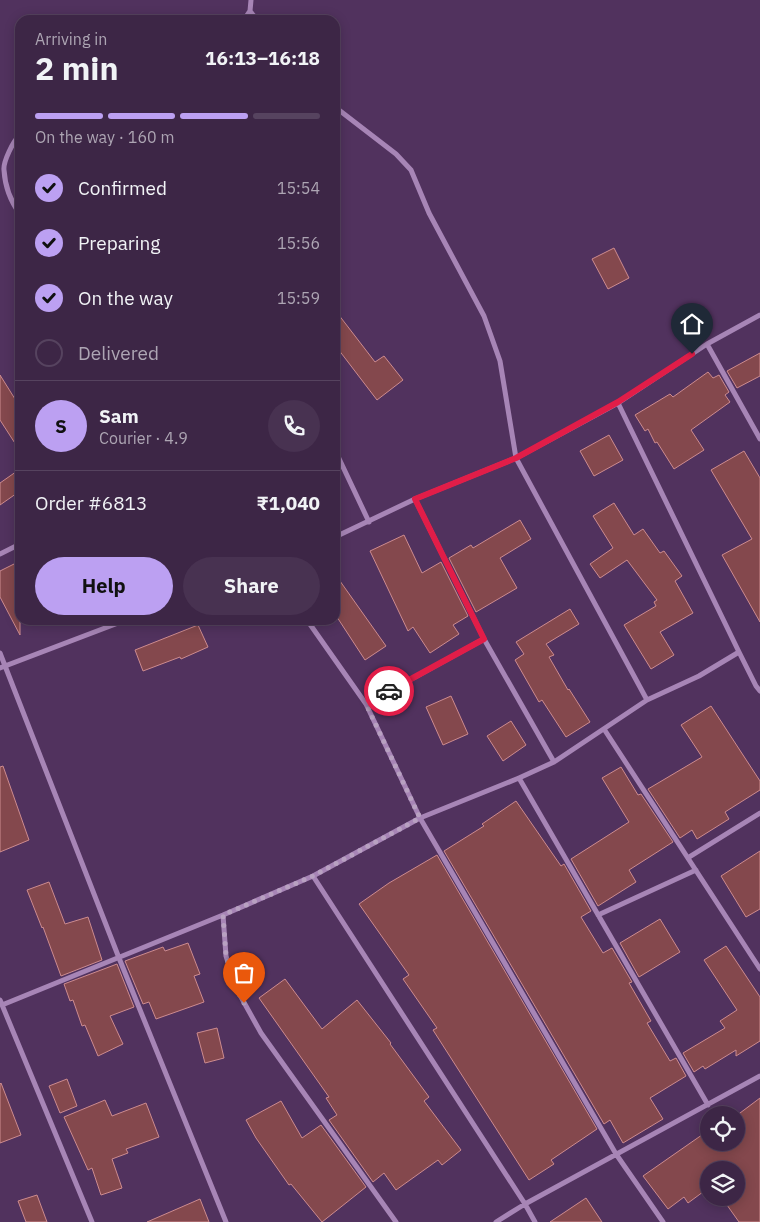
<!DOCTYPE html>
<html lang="en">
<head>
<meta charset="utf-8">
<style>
	body { margin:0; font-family:"IBM Plex Sans",sans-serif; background:#483251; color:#f1f3f6; height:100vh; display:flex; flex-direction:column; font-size:19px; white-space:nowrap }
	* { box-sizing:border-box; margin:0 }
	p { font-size:16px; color:#ada5b3 }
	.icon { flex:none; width:28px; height:28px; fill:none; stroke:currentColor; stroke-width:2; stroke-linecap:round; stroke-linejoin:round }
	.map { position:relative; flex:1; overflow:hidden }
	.drawer { position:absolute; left:15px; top:15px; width:325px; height:610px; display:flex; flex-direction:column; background:#3d2646; border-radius:15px; box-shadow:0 2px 12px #0003,0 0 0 1px #56435f }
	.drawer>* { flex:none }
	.controls { position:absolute; left:700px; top:1106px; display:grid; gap:10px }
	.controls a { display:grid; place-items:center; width:45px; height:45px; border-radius:50%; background:#3d2646; box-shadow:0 2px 12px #0003,0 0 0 1px #56435f; font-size:25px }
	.pin { position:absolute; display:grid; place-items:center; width:42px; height:42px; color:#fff; margin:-51px -21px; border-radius:50% 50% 50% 0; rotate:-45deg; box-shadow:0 0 5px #0007 }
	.pin .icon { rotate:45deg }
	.courier { position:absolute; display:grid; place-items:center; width:50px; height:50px; margin:-25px; border:4px solid #e11d48; border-radius:50%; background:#fff; color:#222; box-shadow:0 1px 6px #0007 }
	.head em { font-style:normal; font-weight:700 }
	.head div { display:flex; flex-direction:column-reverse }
	.head { display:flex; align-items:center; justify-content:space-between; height:85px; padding:0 20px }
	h1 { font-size:32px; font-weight:700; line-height:38px }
	.bar { display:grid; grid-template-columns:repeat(4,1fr); gap:8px 5px; align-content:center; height:60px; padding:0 20px }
	.bar i { height:6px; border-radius:4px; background:#56435f }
	.bar .active { background:#bca0f2 }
	.bar p { grid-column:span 4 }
	.line { display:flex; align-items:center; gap:12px; padding:0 20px; border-top:1px solid #56435f }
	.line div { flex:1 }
	.round { display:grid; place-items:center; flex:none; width:52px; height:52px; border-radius:26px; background:#483251 }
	ol { padding:0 20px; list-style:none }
	li { display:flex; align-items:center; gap:15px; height:55px }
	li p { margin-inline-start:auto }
	li .icon { padding:5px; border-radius:50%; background:#bca0f2; color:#111; stroke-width:4 }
	li:last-child { color:#ada5b3 }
	li i { width:28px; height:28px; border:2px solid #56435f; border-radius:50% }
	.action { display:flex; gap:10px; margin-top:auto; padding:10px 20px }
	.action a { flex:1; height:58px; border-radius:30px; background:#bca0f2; color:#111; font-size:20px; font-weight:700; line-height:58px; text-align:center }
	.action a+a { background:#483251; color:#f1f3f6 }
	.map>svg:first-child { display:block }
	.building { fill:#84484d; stroke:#cd8b8f }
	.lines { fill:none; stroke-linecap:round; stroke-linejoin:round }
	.minor { stroke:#a785b6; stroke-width:5 }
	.done { stroke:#b8a1c1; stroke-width:5; stroke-dasharray:0 9 }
	.route { stroke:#e11d48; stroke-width:6 }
</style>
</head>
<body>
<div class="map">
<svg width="760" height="1222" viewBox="0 0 760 1222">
	<rect width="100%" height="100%" fill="#51325e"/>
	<!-- building -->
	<path class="building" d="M614 248 629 278 608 289 592 259Z
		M335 310 375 362 384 356 403 380 377 400 335 345Z
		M760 353V376L737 388 727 371Z
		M708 372 713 378 719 375 729 392 725 395 730 402 691 430 704 450 674 469 657 442 655 443 648 429 645 431 635 415 670 394 673 397Z
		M0 375 20 407V451L0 420Z
		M609 435 623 460 594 476 580 451Z
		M744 451 760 478V622L722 555 752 539 711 470Z
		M20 469V491L0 505V483Z
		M614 503 634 535 643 529 660 553 664 551 682 576 675 581 693 613 660 632 674 655 651 669 624 625 656 606 654 602 657 600 627 560 600 578 590 564 613 548 593 516Z
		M520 520 531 539 500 558 517 588 476 612 449 558 471 545 473 548Z
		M404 535 422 573 441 562 468 616 453 625 459 634 430 653 413 627 408 631 370 551Z
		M14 564 20 575V635L0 597V571Z
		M335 574 386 646 365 660 335 614Z
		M570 609 579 624 546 644 554 655 549 657 568 690 569 689 590 722 566 737 542 700 539 702 515 660 524 654 516 642Z
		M198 625 208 647 181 659 180 657 143 671 135 650Z
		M451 696 468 734 443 745 426 707Z
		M711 706 760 781V790L725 812 729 819 697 839 692 830 680 838 648 789 702 757 681 725Z
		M511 721 526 745 503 761 487 736Z
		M3 766 29 840 0 852V767Z
		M621 767 638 795 641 794 673 842 629 870 636 882 598 906 571 859 629 822 602 778Z
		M516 801 561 866 564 864 591 911 581 917 603 953 612 948 632 982 629 983 651 1021 647 1023 670 1061 676 1058 686 1076 650 1098 663 1119 623 1143 610 1120 604 1124 444 851 484 826 482 824Z
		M760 851V909L746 917 721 876Z
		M437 855 597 1129 551 1160 554 1164 529 1180 433 1030 437 1028 403 979 409 975 359 904 389 883Z
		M49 882 65 924 88 917 102 960 61 976 43 927 42 928 27 890Z
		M660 919 680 952 639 977 620 943Z
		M188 943 200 974 194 976 204 1002 156 1019 149 1002 143 1004 125 961 163 947 165 951Z
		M726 946 760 997V1041L736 1056V1050L705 1069 703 1066 694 1072 683 1053 725 1028 720 1021 737 1010 704 960Z
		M117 964 134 1007 110 1016 123 1044 98 1056 85 1025 82 1026 73 1000 70 1001 64 984Z
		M285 979 322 1029 357 1000 391 1043 390 1044 429 1097 424 1101 461 1150 442 1165 438 1160 396 1190 384 1173 373 1182 329 1120 337 1115 326 1098 329 1097 259 998Z
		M217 1028 224 1058 205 1063 197 1033Z
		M67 1079 77 1106 60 1113 49 1086Z
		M1 1083 21 1135 0 1143V1084Z
		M760 1098V1222H739L722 1198H736V1170H709V1189H707L688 1203 684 1197 668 1209 643 1176 709 1130V1142H736V1116Z
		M105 1100 112 1116 146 1103 159 1137 126 1149 128 1153 112 1159 122 1188 101 1195 92 1168 88 1170 64 1117Z
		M281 1101 302 1138 321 1125 366 1187 322 1222 291 1184 289 1185 256 1138 246 1120Z
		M37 1195 47 1222H26L18 1201Z
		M586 1198 602 1222H550Z
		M200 1199 209 1222H147Z"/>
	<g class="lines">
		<!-- minor -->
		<path class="minor" d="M251 0 250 11 257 20
			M244 20 250 11
			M335 107 396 154 411 170 429 213 484 316 500 361 516 458 647 700
			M20 135C13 141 3 162 4 170 5 186 11 202 20 214
			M707 344 760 439
			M618 403 739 652
			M335 450 369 522
			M415 499 484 639 554 762
			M335 537 415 499 516 458 618 403 707 344 760 315
			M0 554 20 544
			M307 620 366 704 420 818 616 1154 663 1222
			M0 653 119 958 226 1222
			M0 668 126 620
			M366 704 484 639
			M604 729 760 969
			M519 778 708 1105
			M689 857 760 813
			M313 876 525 1204 535 1222
			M223 915 226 956 236 988 261 1033 396 1222
			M598 915 696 870
			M0 1000 92 1222
			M2 1005 223 915 313 876 420 818 519 778 554 762 647 700 699 676 739 652 756 686 760 691
			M496 1222 525 1204 760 1076"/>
	</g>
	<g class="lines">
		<!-- done -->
		<path class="done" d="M244 1003 236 988 226 956 223 915 313 876 420 818 366 704 389 691"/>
		<!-- route -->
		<path class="route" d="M389 691 484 639 415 499 516 458 618 402 692 354"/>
	</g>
</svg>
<div class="controls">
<a><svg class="icon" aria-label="locate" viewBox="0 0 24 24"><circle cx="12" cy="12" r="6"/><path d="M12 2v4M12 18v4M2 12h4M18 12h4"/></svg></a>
<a><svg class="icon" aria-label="layers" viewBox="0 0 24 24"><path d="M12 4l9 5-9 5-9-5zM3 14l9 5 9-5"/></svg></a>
</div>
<div class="pin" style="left:244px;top:1003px;background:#ea580c"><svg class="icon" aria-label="bag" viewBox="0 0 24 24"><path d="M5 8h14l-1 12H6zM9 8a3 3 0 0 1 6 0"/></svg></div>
<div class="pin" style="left:692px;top:354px;background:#1f2937"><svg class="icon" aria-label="home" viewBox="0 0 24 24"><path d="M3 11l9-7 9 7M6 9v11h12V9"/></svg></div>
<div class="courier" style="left:389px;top:691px"><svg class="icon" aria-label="car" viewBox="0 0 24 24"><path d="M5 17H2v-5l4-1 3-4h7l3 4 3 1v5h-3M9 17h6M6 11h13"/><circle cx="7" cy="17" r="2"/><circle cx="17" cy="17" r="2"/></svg></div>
<section class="drawer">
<div class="head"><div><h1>2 min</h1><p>Arriving in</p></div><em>16:13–16:18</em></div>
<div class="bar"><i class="active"></i><i class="active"></i><i class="active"></i><i></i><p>On the way · 160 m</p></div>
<ol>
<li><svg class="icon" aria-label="check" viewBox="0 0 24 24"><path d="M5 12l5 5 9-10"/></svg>Confirmed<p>15:54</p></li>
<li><svg class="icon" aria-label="check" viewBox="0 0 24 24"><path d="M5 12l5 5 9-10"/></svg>Preparing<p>15:56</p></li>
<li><svg class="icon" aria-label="check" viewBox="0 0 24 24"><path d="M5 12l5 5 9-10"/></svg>On the way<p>15:59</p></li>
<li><i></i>Delivered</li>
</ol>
<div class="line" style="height:90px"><b class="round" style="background:#bca0f2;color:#111">S</b><div><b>Sam</b><p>Courier · 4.9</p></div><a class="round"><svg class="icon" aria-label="phone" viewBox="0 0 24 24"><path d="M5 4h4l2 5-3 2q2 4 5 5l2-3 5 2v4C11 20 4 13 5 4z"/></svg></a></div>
<div class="line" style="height:65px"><div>Order #6813</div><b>₹1,040</b></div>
<div class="action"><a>Help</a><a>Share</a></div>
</section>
</div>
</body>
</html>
